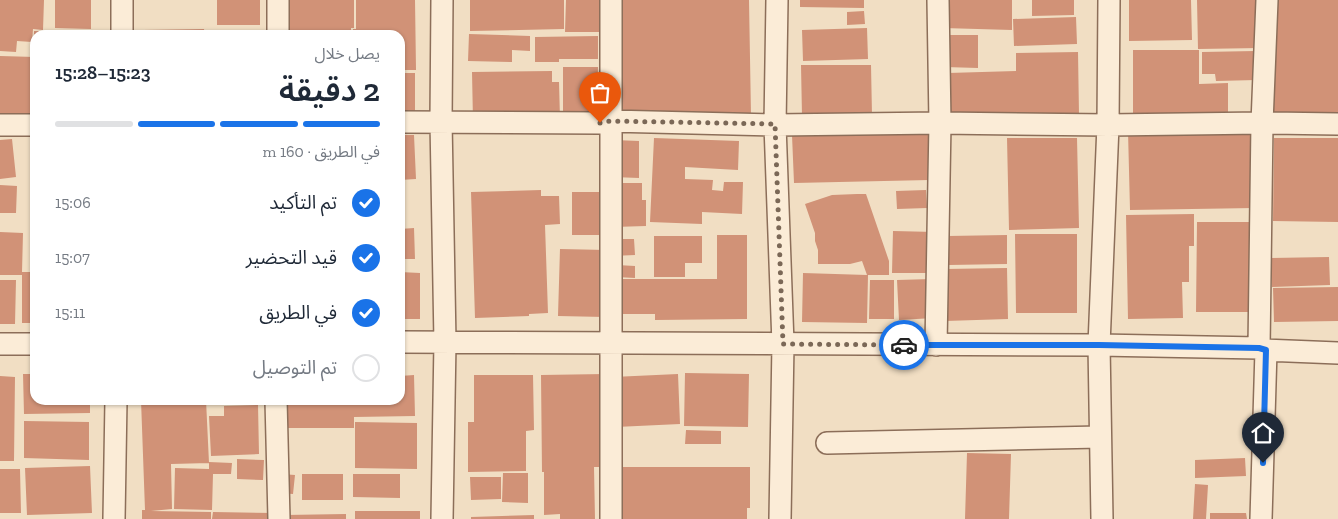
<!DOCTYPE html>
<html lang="ar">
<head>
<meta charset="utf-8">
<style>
	body { margin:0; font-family:"Zilla Slab","Noto Sans Arabic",serif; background:#f6f6f7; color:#1f2937; direction:rtl; height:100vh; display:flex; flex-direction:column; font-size:19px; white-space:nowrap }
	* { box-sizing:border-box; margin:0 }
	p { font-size:16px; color:#747a83 }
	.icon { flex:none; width:28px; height:28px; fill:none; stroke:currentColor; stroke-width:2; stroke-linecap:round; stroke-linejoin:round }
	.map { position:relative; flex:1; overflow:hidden; direction:ltr }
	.drawer { position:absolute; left:30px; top:30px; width:375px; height:375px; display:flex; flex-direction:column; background:#fff; border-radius:15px; box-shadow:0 1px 4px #0004; direction:rtl }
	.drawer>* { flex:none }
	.pin { position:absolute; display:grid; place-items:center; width:42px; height:42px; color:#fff; margin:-51px -21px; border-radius:50% 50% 50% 0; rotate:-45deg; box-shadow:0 0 5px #0007 }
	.pin .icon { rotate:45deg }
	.courier { position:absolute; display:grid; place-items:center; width:50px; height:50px; margin:-25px; border:4px solid #1a73e8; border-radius:50%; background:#fff; color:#222; box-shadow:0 1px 6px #0007 }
	.headline em { font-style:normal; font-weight:600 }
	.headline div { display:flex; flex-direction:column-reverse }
	.headline { display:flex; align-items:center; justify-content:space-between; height:85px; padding:0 25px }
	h1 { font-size:32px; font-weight:600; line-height:38px }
	.bar { display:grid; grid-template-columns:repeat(4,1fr); gap:8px 5px; align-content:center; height:60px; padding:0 25px }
	.bar i { height:6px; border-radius:4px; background:#e0e1e3 }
	.bar .selected { background:#1a73e8 }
	.bar p { grid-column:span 4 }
	ol { padding:0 25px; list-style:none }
	li { display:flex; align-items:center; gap:15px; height:55px }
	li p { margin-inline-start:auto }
	li .icon { padding:5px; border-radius:50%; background:#1a73e8; color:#fff; stroke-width:4 }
	li:last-child { color:#747a83 }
	li i { width:28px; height:28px; border:2px solid #e0e1e3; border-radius:50% }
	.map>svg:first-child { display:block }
	.building { fill:#d19277 }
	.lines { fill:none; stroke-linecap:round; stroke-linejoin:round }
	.minor-casing { stroke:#8c6e59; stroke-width:24 }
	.minor { stroke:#fbecd7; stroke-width:21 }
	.done { stroke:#7b6857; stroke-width:5; stroke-dasharray:0 9 }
	.route { stroke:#1a73e8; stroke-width:6 }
</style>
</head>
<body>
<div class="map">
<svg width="1338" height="519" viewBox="0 0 1338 519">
	<rect width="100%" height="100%" fill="#f1dec3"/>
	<!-- building -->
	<path class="building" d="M0 0H44L43 30 33 29 32 42 17 41 16 52 0 51Z
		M55 0H91V29L55 28Z
		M217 0H260V25H217Z
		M285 0H354V28H351V35H285Z
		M356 0H415L416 70H400V35H353V29H356Z
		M470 0H564V29L470 31Z
		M566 0H600L599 32H565Z
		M618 0H749L751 116 617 118Z
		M800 0H864V8L800 7Z
		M943 0H1012V30L943 28Z
		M1032 0H1074V15L1032 16Z
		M1129 0H1191L1192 40 1129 41Z
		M1197 0H1259L1260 48 1198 49Z
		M1273 0H1338V122L1272 121Z
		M864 11 865 24 847 25V12Z
		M1076 17 1077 44 1014 46 1013 19Z
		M867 28 868 59 803 61 802 30Z
		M204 29 205 35H143V30Z
		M34 31 80 32V35H34Z
		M469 34 530 36V51L512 50V62L468 61Z
		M945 35H978V68L945 67Z
		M598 36V59H559V62H535V37Z
		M1133 50H1199V84L1228 83V120L1133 121Z
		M1255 51 1256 80 1216 81 1215 74H1202V52Z
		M1078 52 1079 115 949 117 948 73 1016 71V53Z
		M0 56 35 57V78L33 77V94H35V117H0Z
		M801 65H871L872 115 802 116Z
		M563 67H598L597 116H563Z
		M552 71V82H559L560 119 473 121 472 72Z
		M400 73H415V121H400Z
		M1253 129 1254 208 1130 210 1128 131Z
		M928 132 929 180 794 183 792 135Z
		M400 135H414L416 179 400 180Z
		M654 138 739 141 738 170 685 167V179L713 180 712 190 723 191 724 182H743L742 214 702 212V224L650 222Z
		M1007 138H1077L1079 228 1009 230Z
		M1274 138H1338V222L1273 221Z
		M12 139 16 177 0 179V140Z
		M614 140 639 141V178L613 177Z
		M614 183H642V200H646V226L614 227Z
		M0 185 17 186 16 213H0Z
		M541 190V196H559L560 224 545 225 548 313 529 314V316L475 318 471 192Z
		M926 190 927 208 897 209 896 191Z
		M572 192H605V235H572Z
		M857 194H866L889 261V275H868L867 323 802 322 803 273 867 275 862 261 850 264H818V250L815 241V233L805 204 832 195Z
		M1194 214V246H1189V282H1182L1183 318 1128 319 1126 215Z
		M1197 222H1255V312H1196Z
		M414 228 415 259H400V229Z
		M893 231 935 232 934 273H892Z
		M0 232 23 233 22 272H35V323H22V275H0Z
		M1015 234H1077V313H1016Z
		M717 235H747V319L655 320V314H617L616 279H717Z
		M1007 235V264L949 265 948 236Z
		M654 236H702V263H685V277H654Z
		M611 239H634L635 255 612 256Z
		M560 249 606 250 605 317 558 316Z
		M1329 257 1330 285 1272 287 1271 258Z
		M617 265 635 266V278L616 277Z
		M1007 268 1008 319 945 321V269Z
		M400 272 420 273V319H400Z
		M932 279 934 318 899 320 897 280Z
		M0 280H16L15 324H0Z
		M870 280H894V319H869Z
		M1338 287V321L1274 322 1273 288Z
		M685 373 749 374 748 427 684 426Z
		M23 374H35V400H90V413L24 414Z
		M605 374 606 467H594L595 519H560V514L544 515V472H542L541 375Z
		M678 374 680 424 616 427 613 377Z
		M414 375 415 416 354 417V428H282V400H400V376Z
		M474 375H533L534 430 526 431V471L468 472V422H474Z
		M0 376 15 377 14 461H0Z
		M141 400H206L209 463 171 464 172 509 151 511 211 512V519H142V510H145Z
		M258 405 259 454 211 456 209 416H224V406Z
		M24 421 89 422V460L24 458Z
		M355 422 417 423V469L355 468Z
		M686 430 721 431V444H685Z
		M967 453 1011 454 1009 519H965Z
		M1245 458 1246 476 1195 478V460Z
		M237 459 264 460 263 480 237 479Z
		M209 462 232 463 231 474H213L212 510 174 509 175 468 209 469Z
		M90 466 92 513 27 515 25 468Z
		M621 467H750V508H747V519H621Z
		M0 469H20L21 513H0Z
		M503 473H528V503L502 502Z
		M281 474 295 475 293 494 279 493Z
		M302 474H343V500H302Z
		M353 474H400V498L353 497Z
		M470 477H501V499L471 500Z
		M1195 484 1208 485 1206 519H1193Z
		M355 511H420V519H355Z
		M213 512 276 513V519H212Z
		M1210 513H1246L1247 519H1210Z
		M346 514V519H285V515Z
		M534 515V519H471V517Z"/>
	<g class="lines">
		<!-- minor casing -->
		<g class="minor-casing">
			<path id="minor" d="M777 0 775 125 783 344 780 519
				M122 35V0
				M278 35V0
				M400 122 600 123 610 121 775 125 940 123 1108 125 1262 123 1338 124
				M0 125H35
				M400 342 1099 345 1259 348 1266 350 1338 353
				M0 344H35
				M936 345 940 123 938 0
				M1259 348 1262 123 1267 0
				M276 400 279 519
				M827 443 1100 437
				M114 519 116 400
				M442 519 445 342 441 121 442 0
				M611 519V0
				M1102 519 1099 345 1108 125 1109 0
				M1261 519 1266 350"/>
		</g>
		<!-- minor -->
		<use href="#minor" class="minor"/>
	</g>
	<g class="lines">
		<!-- done -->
		<path class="done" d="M600 123 610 121 775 124 783 344 904 345"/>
		<!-- route -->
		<path class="route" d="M904 345H1099L1259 348 1266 350 1263 463"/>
	</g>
</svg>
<div class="pin" style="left:600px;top:123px;background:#ea580c"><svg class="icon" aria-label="bag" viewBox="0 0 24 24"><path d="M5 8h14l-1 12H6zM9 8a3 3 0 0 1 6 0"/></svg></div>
<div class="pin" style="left:1263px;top:463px;background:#1f2937"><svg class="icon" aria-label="home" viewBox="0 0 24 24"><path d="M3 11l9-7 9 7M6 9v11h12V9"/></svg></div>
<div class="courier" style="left:904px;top:345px"><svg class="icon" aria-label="car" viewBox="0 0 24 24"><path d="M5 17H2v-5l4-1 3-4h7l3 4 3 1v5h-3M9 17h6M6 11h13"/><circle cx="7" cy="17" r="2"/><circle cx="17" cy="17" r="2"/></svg></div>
<section class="drawer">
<div class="headline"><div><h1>2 دقيقة</h1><p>يصل خلال</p></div><em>15:23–15:28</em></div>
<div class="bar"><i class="selected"></i><i class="selected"></i><i class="selected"></i><i></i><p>في الطريق · 160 m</p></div>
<ol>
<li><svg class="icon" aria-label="check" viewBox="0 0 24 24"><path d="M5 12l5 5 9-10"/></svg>تم التأكيد<p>15:06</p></li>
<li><svg class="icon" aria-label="check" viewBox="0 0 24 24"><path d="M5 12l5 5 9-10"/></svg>قيد التحضير<p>15:07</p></li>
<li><svg class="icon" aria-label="check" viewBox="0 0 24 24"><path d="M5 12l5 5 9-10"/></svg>في الطريق<p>15:11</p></li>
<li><i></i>تم التوصيل</li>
</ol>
</section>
</div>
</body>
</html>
